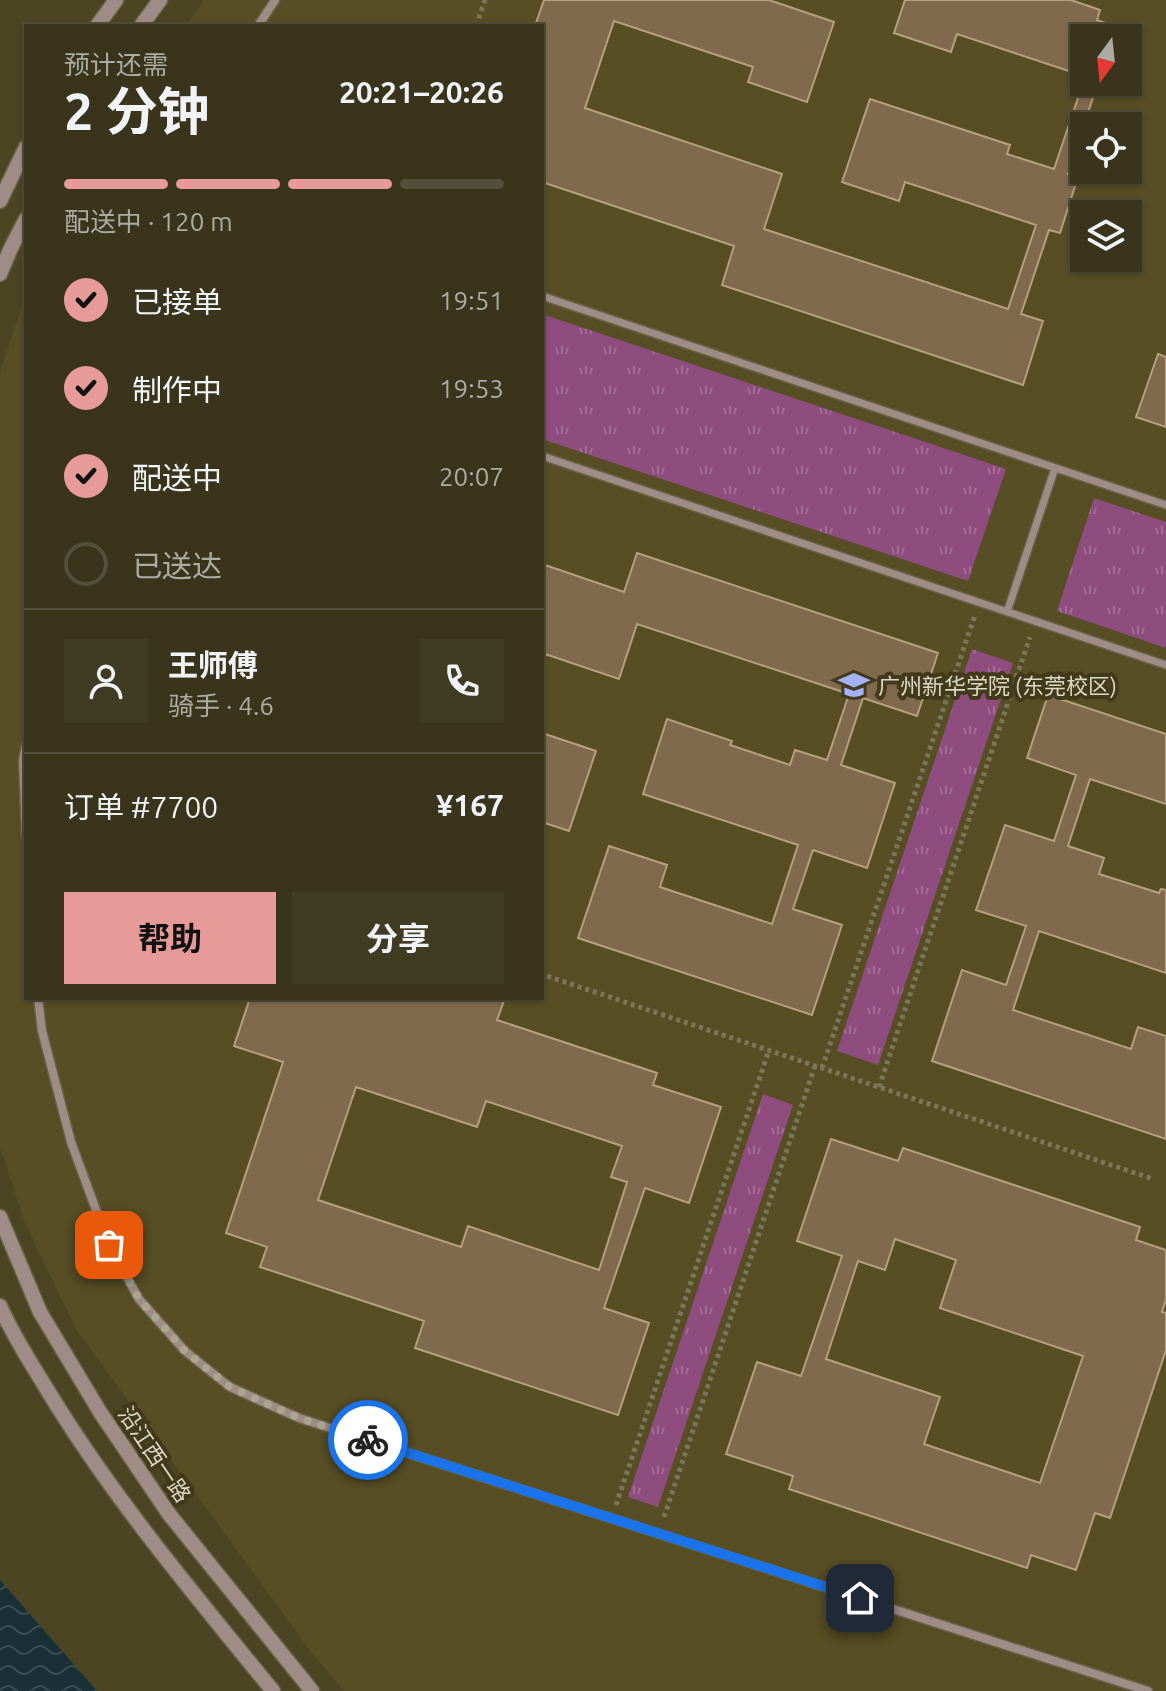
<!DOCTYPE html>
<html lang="zh">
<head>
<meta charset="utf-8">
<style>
	body { margin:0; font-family:Ubuntu,"Noto Sans SC",sans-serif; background:#403c24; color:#f1f3f6; height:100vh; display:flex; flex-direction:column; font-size:30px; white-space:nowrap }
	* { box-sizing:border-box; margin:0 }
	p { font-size:26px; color:#abaaa3 }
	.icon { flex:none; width:44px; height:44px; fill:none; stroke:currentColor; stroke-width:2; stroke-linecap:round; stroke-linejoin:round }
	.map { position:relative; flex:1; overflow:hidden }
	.sheet { position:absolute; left:24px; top:24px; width:520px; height:976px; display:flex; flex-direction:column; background:#39341b; border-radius:0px; box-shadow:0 2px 6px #0004,0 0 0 2px #534f3a }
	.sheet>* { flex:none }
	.needle { width:52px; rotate:195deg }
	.controls { position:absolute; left:1070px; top:24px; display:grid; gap:16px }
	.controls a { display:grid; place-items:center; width:72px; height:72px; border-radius:0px; background:#39341b; box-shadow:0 2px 6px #0004,0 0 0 2px #534f3a; font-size:40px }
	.pin { position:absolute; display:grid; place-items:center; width:68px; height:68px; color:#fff; margin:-34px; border-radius:16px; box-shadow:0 4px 12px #0006 }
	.courier { position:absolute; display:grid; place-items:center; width:80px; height:80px; margin:-40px; border:6px solid #1a73e8; border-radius:50%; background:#fff; color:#222; box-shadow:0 2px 10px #0007 }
	.head em { font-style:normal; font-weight:700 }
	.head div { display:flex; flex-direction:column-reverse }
	.head { display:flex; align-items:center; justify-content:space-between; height:136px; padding:0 40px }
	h1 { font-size:52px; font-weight:700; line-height:60px }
	.bar { display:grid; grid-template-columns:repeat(4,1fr); gap:12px 8px; align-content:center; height:96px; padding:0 40px }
	.bar i { height:10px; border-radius:6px; background:#534f3a }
	.bar .current { background:#e69b98 }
	.bar p { grid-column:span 4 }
	.line { display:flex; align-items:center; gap:20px; padding:0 40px; border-top:2px solid #534f3a }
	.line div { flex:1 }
	.round { display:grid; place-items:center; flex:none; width:84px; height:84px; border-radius:0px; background:#403c24 }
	ol { padding:0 40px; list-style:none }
	li { display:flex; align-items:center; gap:24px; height:88px }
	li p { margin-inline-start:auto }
	li .icon { padding:8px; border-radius:50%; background:#e69b98; color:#111; stroke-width:4 }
	li:last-child { color:#abaaa3 }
	li i { width:44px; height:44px; border:4px solid #534f3a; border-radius:50% }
	.cta { display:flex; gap:16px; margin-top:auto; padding:16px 40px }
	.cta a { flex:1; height:92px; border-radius:0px; background:#e69b98; color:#111; font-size:32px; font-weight:700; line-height:92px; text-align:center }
	.cta a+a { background:#403c24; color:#f1f3f6 }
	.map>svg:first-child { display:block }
	.built { fill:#574e25; fill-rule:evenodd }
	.grass { fill:url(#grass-tufts) }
	.water { fill:url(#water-waves) }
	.building { fill:#7f6a4d; stroke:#b49f7f; stroke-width:2; fill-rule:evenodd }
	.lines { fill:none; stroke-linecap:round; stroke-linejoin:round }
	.pedestrian-casing { stroke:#696244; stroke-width:10 }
	.minor-casing { stroke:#696244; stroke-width:11 }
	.tertiary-casing { stroke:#696244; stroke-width:17 }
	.path { stroke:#7c7659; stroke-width:5; stroke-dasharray:4 4; stroke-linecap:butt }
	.pedestrian { stroke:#9e8c87; stroke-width:7 }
	.minor { stroke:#9e8c87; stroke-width:8 }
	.tertiary { stroke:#9e8c87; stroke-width:14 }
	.done { stroke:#aaa58d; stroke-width:8; stroke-dasharray:0 14.4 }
	.route { stroke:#1a73e8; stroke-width:10 }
	.labels { text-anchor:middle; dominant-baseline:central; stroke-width:8; stroke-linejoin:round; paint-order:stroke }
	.poi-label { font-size:22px; fill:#dcd8c5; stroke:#423a1a; text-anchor:start }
	.street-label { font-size:22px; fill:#dcd8c5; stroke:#423a1a }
</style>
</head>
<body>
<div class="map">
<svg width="1166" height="1691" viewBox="0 0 1166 1691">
	<defs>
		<pattern id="grass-tufts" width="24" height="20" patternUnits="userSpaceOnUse" patternTransform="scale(2)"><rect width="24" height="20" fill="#8f4c7f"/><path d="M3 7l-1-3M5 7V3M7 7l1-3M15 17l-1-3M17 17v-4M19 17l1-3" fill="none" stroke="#a36d95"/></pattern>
		<pattern id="water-waves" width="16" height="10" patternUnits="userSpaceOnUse" patternTransform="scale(2)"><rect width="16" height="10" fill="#183036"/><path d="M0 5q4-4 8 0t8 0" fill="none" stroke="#394d52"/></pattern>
	</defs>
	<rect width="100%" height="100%" fill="#4c4524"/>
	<!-- built -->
	<path class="built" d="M204 0H1166V1691H344L311 1652 76 1329 25 1223 0 1147V372L26 294V998H542V26H186ZM1084 38H1128V82H1084ZM1084 126H1128V170H1084ZM1084 214H1128V258H1084Z"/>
	<!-- grass -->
	<path class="grass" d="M542 314 1006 469 968 581 542 439Z
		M1094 498 1166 522V648L1057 611Z
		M972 649 1013 663 878 1065 837 1051Z
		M763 1094 793 1105 658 1507 628 1497Z"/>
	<!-- water -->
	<path class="water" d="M0 1580 97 1691H0Z"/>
	<!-- building -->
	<path class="building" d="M544 0H769L834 22 807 102 748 82 753 67 614 21 585 108 782 174 764 229 1008 309 1036 225 905 182 899 201 842 182 870 99 1010 145 1007 154 1054 169 1084 80V82H1098L1068 174 1078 177 1060 233 1049 230 1021 314 1043 321 1023 385 722 285 734 246 542 182V26H535Z
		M905 0H1071L1100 10 1097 20 1134 33 1128 51V38H1084V76L957 34 951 52 894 33Z
		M1158 354 1166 357V427L1136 417Z
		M637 553 938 653 917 716 863 698 841 765 895 783 867 868 813 850 793 909 842 925 812 1015 578 938 609 846 667 865 660 887 772 924 798 845 643 794 667 719 732 741 730 745 790 765 795 750 827 760 849 694 637 624 619 679 542 653V564L624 592Z
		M1048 695 1166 734V804L1090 779 1068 846 1104 858 1099 874 1159 893 1161 889 1166 890V973L1039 931 1013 1010 1131 1049 1138 1027 1166 1036V1139L932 1061 962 970 1006 985 1026 926 976 910 1005 825 1054 841 1076 775 1027 758Z
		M542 733 596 751 569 831 542 822Z
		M250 998H505L497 1020 657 1073 653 1085 721 1107 689 1203 645 1188 604 1308 649 1323 618 1415 415 1348 424 1321 260 1267 267 1247 226 1233 283 1062 234 1046ZM356 1087 477 1127 486 1101 622 1146 611 1177 627 1182 599 1270 468 1226 461 1247 318 1200Z
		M831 1139 898 1161 903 1148 1140 1227 1136 1240 1166 1250V1299L1162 1312 1166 1313V1350L1110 1518 1095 1513 1076 1570 1031 1555 1027 1568 789 1489 793 1476 726 1454 757 1362 801 1376 842 1256 797 1241ZM895 1239 956 1260 940 1308 1083 1356 1040 1483 924 1444 940 1397 826 1359 858 1261 885 1270Z"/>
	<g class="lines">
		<!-- pedestrian casing -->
		<g class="pedestrian-casing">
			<path id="pedestrian" d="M542 296 1166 505
				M542 456 1166 665
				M1007 612 1055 468"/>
		</g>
		<!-- minor casing -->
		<g class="minor-casing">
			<path id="minor" d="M258 26 275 0
				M26 745 23 760 26 837
				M38 998 42 1031 71 1142 109 1245 139 1299 185 1351 230 1387 299 1418 1148 1691"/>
		</g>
		<!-- tertiary casing -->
		<g class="tertiary-casing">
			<path id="tertiary" d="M97 26 116 0
				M141 26 160 0
				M0 201 26 147
				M0 274 10 250 26 219
				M0 1217 40 1312 100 1412 169 1514 312 1691
				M0 1306C13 1336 31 1363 48 1391 113 1498 194 1594 273 1691"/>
		</g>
		<!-- path -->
		<path class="path" d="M476 26 485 0
			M542 971 544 975 1153 1179
			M822 1068 975 615
			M879 1087 1030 637
			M616 1505 769 1050
			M664 1517 815 1066"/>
		<!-- pedestrian -->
		<use href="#pedestrian" class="pedestrian"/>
		<!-- minor -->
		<use href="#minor" class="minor"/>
		<!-- tertiary -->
		<use href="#tertiary" class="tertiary"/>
	</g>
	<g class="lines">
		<!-- done -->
		<path class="done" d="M109 1245 139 1299 185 1351 230 1387 299 1418 368 1440"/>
		<!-- route -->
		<path class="route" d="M368 1440 860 1598"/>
	</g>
	<!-- icons -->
	<defs>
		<g id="university-bare" transform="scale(2.4)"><path d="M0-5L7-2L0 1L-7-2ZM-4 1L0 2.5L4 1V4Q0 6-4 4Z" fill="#a5b1fc" stroke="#423a1a" stroke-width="2.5" paint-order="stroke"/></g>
	</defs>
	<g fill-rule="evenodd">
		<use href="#university-bare" x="854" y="685"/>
	</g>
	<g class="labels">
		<!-- poi labels -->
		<g class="poi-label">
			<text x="878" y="685">广州新华学院 (东莞校区)</text>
		</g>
		<!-- street labels -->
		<g class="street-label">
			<text transform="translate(155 1454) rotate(56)">沿江西一路</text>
		</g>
	</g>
</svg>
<div class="controls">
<a><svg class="needle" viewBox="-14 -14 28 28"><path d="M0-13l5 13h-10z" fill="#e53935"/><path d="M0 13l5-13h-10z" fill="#abaaa3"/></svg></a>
<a><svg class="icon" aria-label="locate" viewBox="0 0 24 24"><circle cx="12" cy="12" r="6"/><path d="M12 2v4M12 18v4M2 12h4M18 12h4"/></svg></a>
<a><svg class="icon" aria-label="layers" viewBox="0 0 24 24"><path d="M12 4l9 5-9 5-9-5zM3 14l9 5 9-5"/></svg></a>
</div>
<div class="pin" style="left:109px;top:1245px;background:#ea580c"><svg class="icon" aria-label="bag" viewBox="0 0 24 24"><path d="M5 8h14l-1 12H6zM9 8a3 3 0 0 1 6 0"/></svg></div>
<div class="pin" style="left:860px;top:1598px;background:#1f2937"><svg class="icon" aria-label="home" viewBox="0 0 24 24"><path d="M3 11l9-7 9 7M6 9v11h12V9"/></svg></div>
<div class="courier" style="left:368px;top:1440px"><svg class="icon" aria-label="bike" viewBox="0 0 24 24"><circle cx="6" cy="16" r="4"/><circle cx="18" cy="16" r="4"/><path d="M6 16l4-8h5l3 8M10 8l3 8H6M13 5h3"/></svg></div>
<section class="sheet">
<div class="head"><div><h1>2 分钟</h1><p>预计还需</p></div><em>20:21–20:26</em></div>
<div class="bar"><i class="current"></i><i class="current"></i><i class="current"></i><i></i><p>配送中 · 120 m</p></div>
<ol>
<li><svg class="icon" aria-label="check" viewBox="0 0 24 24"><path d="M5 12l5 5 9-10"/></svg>已接单<p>19:51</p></li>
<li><svg class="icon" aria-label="check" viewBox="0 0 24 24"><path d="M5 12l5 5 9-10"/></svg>制作中<p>19:53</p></li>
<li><svg class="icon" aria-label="check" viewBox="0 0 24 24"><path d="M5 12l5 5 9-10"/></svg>配送中<p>20:07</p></li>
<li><i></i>已送达</li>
</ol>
<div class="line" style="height:144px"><a class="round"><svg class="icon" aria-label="person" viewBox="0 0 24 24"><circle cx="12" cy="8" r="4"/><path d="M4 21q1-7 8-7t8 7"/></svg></a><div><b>王师傅</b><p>骑手 · 4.6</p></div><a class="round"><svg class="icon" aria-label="phone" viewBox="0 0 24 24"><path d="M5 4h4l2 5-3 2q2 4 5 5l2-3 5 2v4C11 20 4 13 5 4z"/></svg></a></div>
<div class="line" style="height:104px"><div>订单 #7700</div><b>¥167</b></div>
<div class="cta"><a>帮助</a><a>分享</a></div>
</section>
</div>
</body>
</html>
